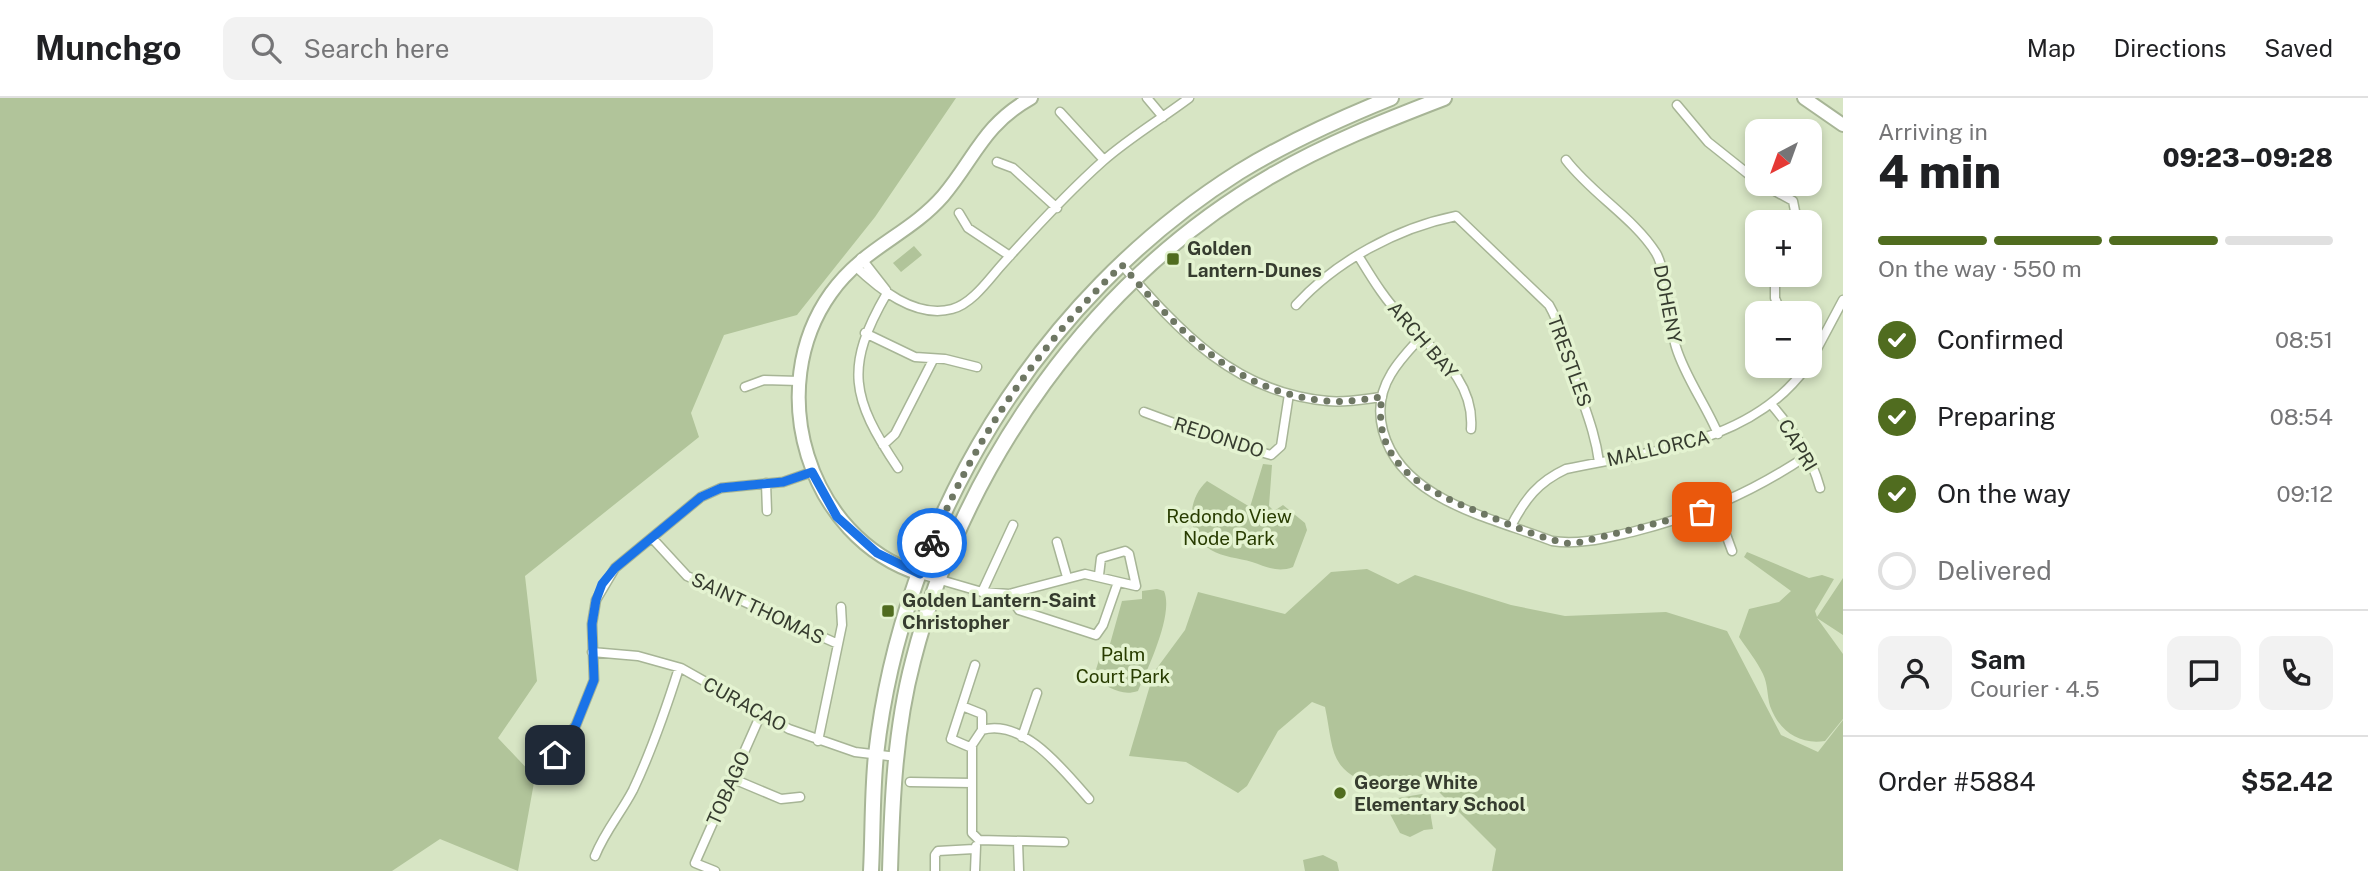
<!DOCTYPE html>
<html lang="en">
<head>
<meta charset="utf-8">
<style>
	body { margin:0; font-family:"Public Sans",sans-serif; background:#f2f2f2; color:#202124; height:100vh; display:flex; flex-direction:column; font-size:26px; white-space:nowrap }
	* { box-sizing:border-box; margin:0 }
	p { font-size:23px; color:#757577 }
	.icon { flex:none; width:38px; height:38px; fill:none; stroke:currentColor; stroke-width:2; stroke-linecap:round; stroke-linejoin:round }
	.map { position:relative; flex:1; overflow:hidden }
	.sheet { display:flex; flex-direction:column; background:#fff; width:525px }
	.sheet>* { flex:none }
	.needle { width:46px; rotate:221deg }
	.fabs { position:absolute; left:1745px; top:21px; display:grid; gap:14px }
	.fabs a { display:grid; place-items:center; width:77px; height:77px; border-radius:14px; background:#fff; box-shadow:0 4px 10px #0003; font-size:35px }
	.pin { position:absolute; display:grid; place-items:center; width:60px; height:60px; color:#fff; margin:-30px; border-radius:14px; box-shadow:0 4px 10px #0006 }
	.courier { position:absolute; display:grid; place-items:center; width:70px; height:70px; margin:-35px; border:5px solid #1a73e8; border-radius:50%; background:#fff; color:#222; box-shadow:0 2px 9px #0007 }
	.summary em { font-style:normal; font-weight:800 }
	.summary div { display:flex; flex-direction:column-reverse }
	.summary { display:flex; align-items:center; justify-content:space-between; height:119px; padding:0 35px }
	h1 { font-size:46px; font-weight:800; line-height:52px }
	.bar { display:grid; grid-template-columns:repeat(4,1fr); gap:10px 7px; align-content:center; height:84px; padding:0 35px }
	.bar i { height:9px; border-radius:5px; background:#e0e0e0 }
	.bar .active { background:#506c1f }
	.bar p { grid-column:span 4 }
	.line { display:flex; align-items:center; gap:18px; padding:0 35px; border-top:2px solid #e0e0e0 }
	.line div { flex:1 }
	.round { display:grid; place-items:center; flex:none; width:74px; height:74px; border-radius:14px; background:#f2f2f2 }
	ol { padding:0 35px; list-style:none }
	li { display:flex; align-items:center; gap:21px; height:77px }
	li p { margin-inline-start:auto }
	li .icon { padding:7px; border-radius:50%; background:#506c1f; color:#fff; stroke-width:4 }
	li:last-child { color:#757577 }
	li i { width:38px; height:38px; border:4px solid #e0e0e0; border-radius:50% }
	header { display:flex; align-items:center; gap:42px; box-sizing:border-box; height:98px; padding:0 35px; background:#fff; border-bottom:2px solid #e0e0e0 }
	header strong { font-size:33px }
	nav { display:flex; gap:38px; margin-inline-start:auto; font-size:24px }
	.search { width:490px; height:63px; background:#f2f2f2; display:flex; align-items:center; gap:18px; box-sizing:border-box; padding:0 24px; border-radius:14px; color:#757577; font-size:26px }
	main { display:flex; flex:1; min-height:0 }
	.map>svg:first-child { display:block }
	.green { fill:#b1c49a }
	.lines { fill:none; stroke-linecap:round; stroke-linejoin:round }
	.street-casing { stroke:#a7b596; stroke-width:11 }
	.secondary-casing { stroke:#a7b596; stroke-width:16 }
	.primary-casing { stroke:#a7b596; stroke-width:18 }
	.street { stroke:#fff; stroke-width:8 }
	.secondary { stroke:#fff; stroke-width:12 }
	.primary { stroke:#fff; stroke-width:14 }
	.done { stroke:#6e7763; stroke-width:7; stroke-dasharray:0 12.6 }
	.route { stroke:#1a73e8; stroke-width:9 }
	.poi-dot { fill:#506c1f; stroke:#e4f3d1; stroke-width:2.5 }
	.labels { text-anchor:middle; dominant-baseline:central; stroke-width:7; stroke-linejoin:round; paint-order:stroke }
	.poi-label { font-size:19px; font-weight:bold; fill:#363c2f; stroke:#e4f3d1; text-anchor:start }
	.street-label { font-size:19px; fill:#363c2f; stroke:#e4f3d1 }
	.park-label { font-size:19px; fill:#283c00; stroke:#e4f3d1 }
</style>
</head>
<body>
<header>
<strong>Munchgo</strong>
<div class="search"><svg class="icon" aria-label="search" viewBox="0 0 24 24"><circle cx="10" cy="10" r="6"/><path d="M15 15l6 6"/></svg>Search here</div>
<nav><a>Map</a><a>Directions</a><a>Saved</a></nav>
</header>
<main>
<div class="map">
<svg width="1843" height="773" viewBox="0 0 1843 773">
	<rect width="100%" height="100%" fill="#d7e5c4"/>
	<!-- green -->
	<path class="green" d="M0 0H956L875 119 797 217 724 237 691 315 699 339 525 478 537 583 498 640 535 679 518 773 440 741 392 773H0Z
		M914 148 922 157 901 174 893 165Z
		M1263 366 1272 367 1269 408 1274 413 1283 407 1305 425 1307 432 1293 469C1278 475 1267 469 1252 464 1239 460 1222 459 1211 452 1185 436 1187 401 1207 383L1250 409Z
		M1747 454 1809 480 1822 477 1834 481 1815 513 1817 519 1843 480V537L1817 520 1843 556V621L1825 643C1799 647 1779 633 1770 608 1767 597 1768 587 1763 576 1757 563 1747 551 1739 539L1749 511 1779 504 1791 493 1744 459Z
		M1367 471 1398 486 1415 477 1511 507 1565 518 1666 514 1727 533 1781 637 1818 654 1843 622V773H1492L1496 751 1424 679 1393 678 1375 687C1328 673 1334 652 1325 609L1312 604 1278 633 1247 688 1238 695 1186 664 1129 658 1154 574 1185 532 1198 494 1285 516 1331 474Z
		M1157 491 1164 493C1174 516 1148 570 1138 593 1120 599 1109 588 1093 581L1104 546H1110L1122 503 1142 501V493Z
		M1422 696 1428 701 1433 731 1424 732 1410 739 1400 735 1390 716 1392 701Z
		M1323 757 1337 764 1339 773H1305L1303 762Z"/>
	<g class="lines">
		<!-- street casing -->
		<g class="street-casing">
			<path id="street" d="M1147 0 1163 19
				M1677 7 1708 44 1757 83
				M1060 14 1104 62
				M1566 62C1592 96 1634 120 1656 155 1667 173 1668 224 1676 249 1685 279 1706 307 1718 336
				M997 64 1013 70 1057 110
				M1762 86 1793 103 1795 113 1790 124
				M959 115 968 130 1010 158
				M1359 159C1372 180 1385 202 1403 220 1433 253 1475 281 1471 331
				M861 160 886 192
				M854 167C878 190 915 221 952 211 971 206 987 184 999 170 1032 133 1066 96 1103 63 1129 40 1161 21 1189 0
				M1122 167C1180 234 1235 295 1328 303 1345 305 1365 301 1382 299
				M1775 177V200L1781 215
				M887 195C844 269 851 300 898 370
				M1296 207C1336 163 1397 130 1456 118L1549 207C1562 230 1567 254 1575 280 1584 309 1595 333 1599 364
				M865 235 915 259 945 261 977 269
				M1421 239C1411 250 1399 262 1391 276 1380 294 1378 314 1383 333 1402 403 1493 420 1552 443 1580 447 1605 440 1632 434 1699 417 1750 396 1808 357
				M1810 264 1843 202
				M745 289 764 282 799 283
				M1771 306C1793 332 1811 357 1820 390
				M1144 314 1225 344 1271 357 1281 348 1289 296
				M883 347 895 336 933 262
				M766 385 767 413
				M1716 409 1732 453
				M1511 428C1525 401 1538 384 1566 371 1651 353 1753 345 1807 268
				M652 440 687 478 838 546
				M1057 444 1067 479
				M920 476 982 494 1009 496 1085 476 1136 488 1129 456 1125 453 1101 460 1099 477
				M982 494 1013 427
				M1009 496 1019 512 1096 537 1103 527 1118 484
				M592 554 638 558 681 570 789 631 855 654 897 659
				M962 608 982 616V632
				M982 632C1024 620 1064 673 1089 701
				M1022 639 1037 595
				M818 643 842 527 841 509
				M972 650 951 641 975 567
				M555 657 576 627 594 582 592 526 596 502 615 470 701 399 721 390 783 384 812 374
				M731 680 781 701 800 699
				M910 684 972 685
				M979 742 972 735V647L982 632
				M979 742 1064 744
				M1018 744 1019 773
				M595 758C605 733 621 715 633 692 652 652 666 611 679 570
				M715 773 695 765 761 616
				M935 773V757L938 753 974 751
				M975 773 976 748"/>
		</g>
		<!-- secondary casing -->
		<g class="secondary-casing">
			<path id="secondary" d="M1804 0 1843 27
				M920 476C807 440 763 290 831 195 864 149 909 137 943 98 975 60 983 27 1031 0"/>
		</g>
		<!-- primary casing -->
		<g class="primary-casing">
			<path id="primary" d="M871 773C873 734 872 695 876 657 902 423 1039 200 1239 74 1288 44 1339 21 1391 0
				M890 773C892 703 895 631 913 563 963 366 1093 181 1271 78 1326 46 1384 23 1444 0"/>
		</g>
		<!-- street -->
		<use href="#street" class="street"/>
		<!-- secondary -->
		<use href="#secondary" class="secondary"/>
		<!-- primary -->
		<use href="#primary" class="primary"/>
	</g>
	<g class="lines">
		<!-- done -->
		<path class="done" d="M932 445C975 339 1039 247 1122 167 1180 234 1235 295 1328 303 1345 305 1365 301 1382 299 1370 372 1436 397 1491 419 1518 430 1544 442 1573 446L1702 414"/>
		<!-- route -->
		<path class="route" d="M555 657 576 627 594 582 592 526 596 502 602 486 615 470 701 399 721 390 783 384 812 374 837 419 877 455 920 476 932 445"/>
	</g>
	<!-- markers -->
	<g class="poi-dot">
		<rect x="1166" y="154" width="14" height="14" rx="3.5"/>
		<rect x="881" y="506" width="14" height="14" rx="3.5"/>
		<circle cx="1340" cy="695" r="7"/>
	</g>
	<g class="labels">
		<!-- poi labels -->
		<g class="poi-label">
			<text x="1187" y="150">Golden<tspan x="1187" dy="22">Lantern-Dunes</tspan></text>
			<text x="902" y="502">Golden Lantern-Saint<tspan x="902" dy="22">Christopher</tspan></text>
			<text x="1354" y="684">George White<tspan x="1354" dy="22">Elementary School</tspan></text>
		</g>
		<!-- street labels -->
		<g class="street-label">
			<text transform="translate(1668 206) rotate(79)">DOHENY</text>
			<text transform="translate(1423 242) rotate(49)">ARCH BAY</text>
			<text transform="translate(1570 263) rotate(70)">TRESTLES</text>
			<text transform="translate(1219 339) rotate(18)">REDONDO</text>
			<text transform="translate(1798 347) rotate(59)">CAPRI</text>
			<text transform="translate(1658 350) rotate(-13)">MALLORCA</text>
			<text transform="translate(758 510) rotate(25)">SAINT THOMAS</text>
			<text transform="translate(745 606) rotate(29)">CURACAO</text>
			<text transform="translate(728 690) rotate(-66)">TOBAGO</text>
		</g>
		<!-- park labels -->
		<g class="park-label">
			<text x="1229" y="418">Redondo View<tspan x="1229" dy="22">Node Park</tspan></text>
			<text x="1123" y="556">Palm<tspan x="1123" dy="22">Court Park</tspan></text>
		</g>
	</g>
</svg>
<div class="fabs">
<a><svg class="needle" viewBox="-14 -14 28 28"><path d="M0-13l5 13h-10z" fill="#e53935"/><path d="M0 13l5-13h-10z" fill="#757577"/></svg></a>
<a>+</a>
<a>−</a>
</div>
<div class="pin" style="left:1702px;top:414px;background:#ea580c"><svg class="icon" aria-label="bag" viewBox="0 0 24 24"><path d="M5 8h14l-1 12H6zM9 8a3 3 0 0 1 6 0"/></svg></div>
<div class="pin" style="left:555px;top:657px;background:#1f2937"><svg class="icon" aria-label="home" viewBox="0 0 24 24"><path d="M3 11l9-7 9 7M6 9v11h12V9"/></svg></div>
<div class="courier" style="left:932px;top:445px"><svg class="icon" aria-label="bike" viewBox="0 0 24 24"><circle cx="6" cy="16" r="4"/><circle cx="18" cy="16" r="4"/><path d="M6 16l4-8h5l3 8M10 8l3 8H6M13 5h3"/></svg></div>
</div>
<section class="sheet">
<div class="summary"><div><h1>4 min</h1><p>Arriving in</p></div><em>09:23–09:28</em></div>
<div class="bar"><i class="active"></i><i class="active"></i><i class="active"></i><i></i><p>On the way · 550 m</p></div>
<ol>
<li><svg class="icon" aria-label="check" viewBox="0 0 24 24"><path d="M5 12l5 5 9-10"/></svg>Confirmed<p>08:51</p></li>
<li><svg class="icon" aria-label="check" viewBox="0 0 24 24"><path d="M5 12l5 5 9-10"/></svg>Preparing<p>08:54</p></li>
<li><svg class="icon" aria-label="check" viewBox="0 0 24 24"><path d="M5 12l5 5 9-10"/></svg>On the way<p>09:12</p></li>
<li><i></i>Delivered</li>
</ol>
<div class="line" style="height:126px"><a class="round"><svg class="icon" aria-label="person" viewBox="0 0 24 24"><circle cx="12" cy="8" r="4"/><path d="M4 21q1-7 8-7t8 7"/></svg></a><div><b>Sam</b><p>Courier · 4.5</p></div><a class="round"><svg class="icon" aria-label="chat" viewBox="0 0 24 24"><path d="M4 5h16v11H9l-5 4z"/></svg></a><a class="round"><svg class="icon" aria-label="phone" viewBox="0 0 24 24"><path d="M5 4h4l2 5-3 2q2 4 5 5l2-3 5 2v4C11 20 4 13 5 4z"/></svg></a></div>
<div class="line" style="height:91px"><div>Order #5884</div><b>$52.42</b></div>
</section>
</main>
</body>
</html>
